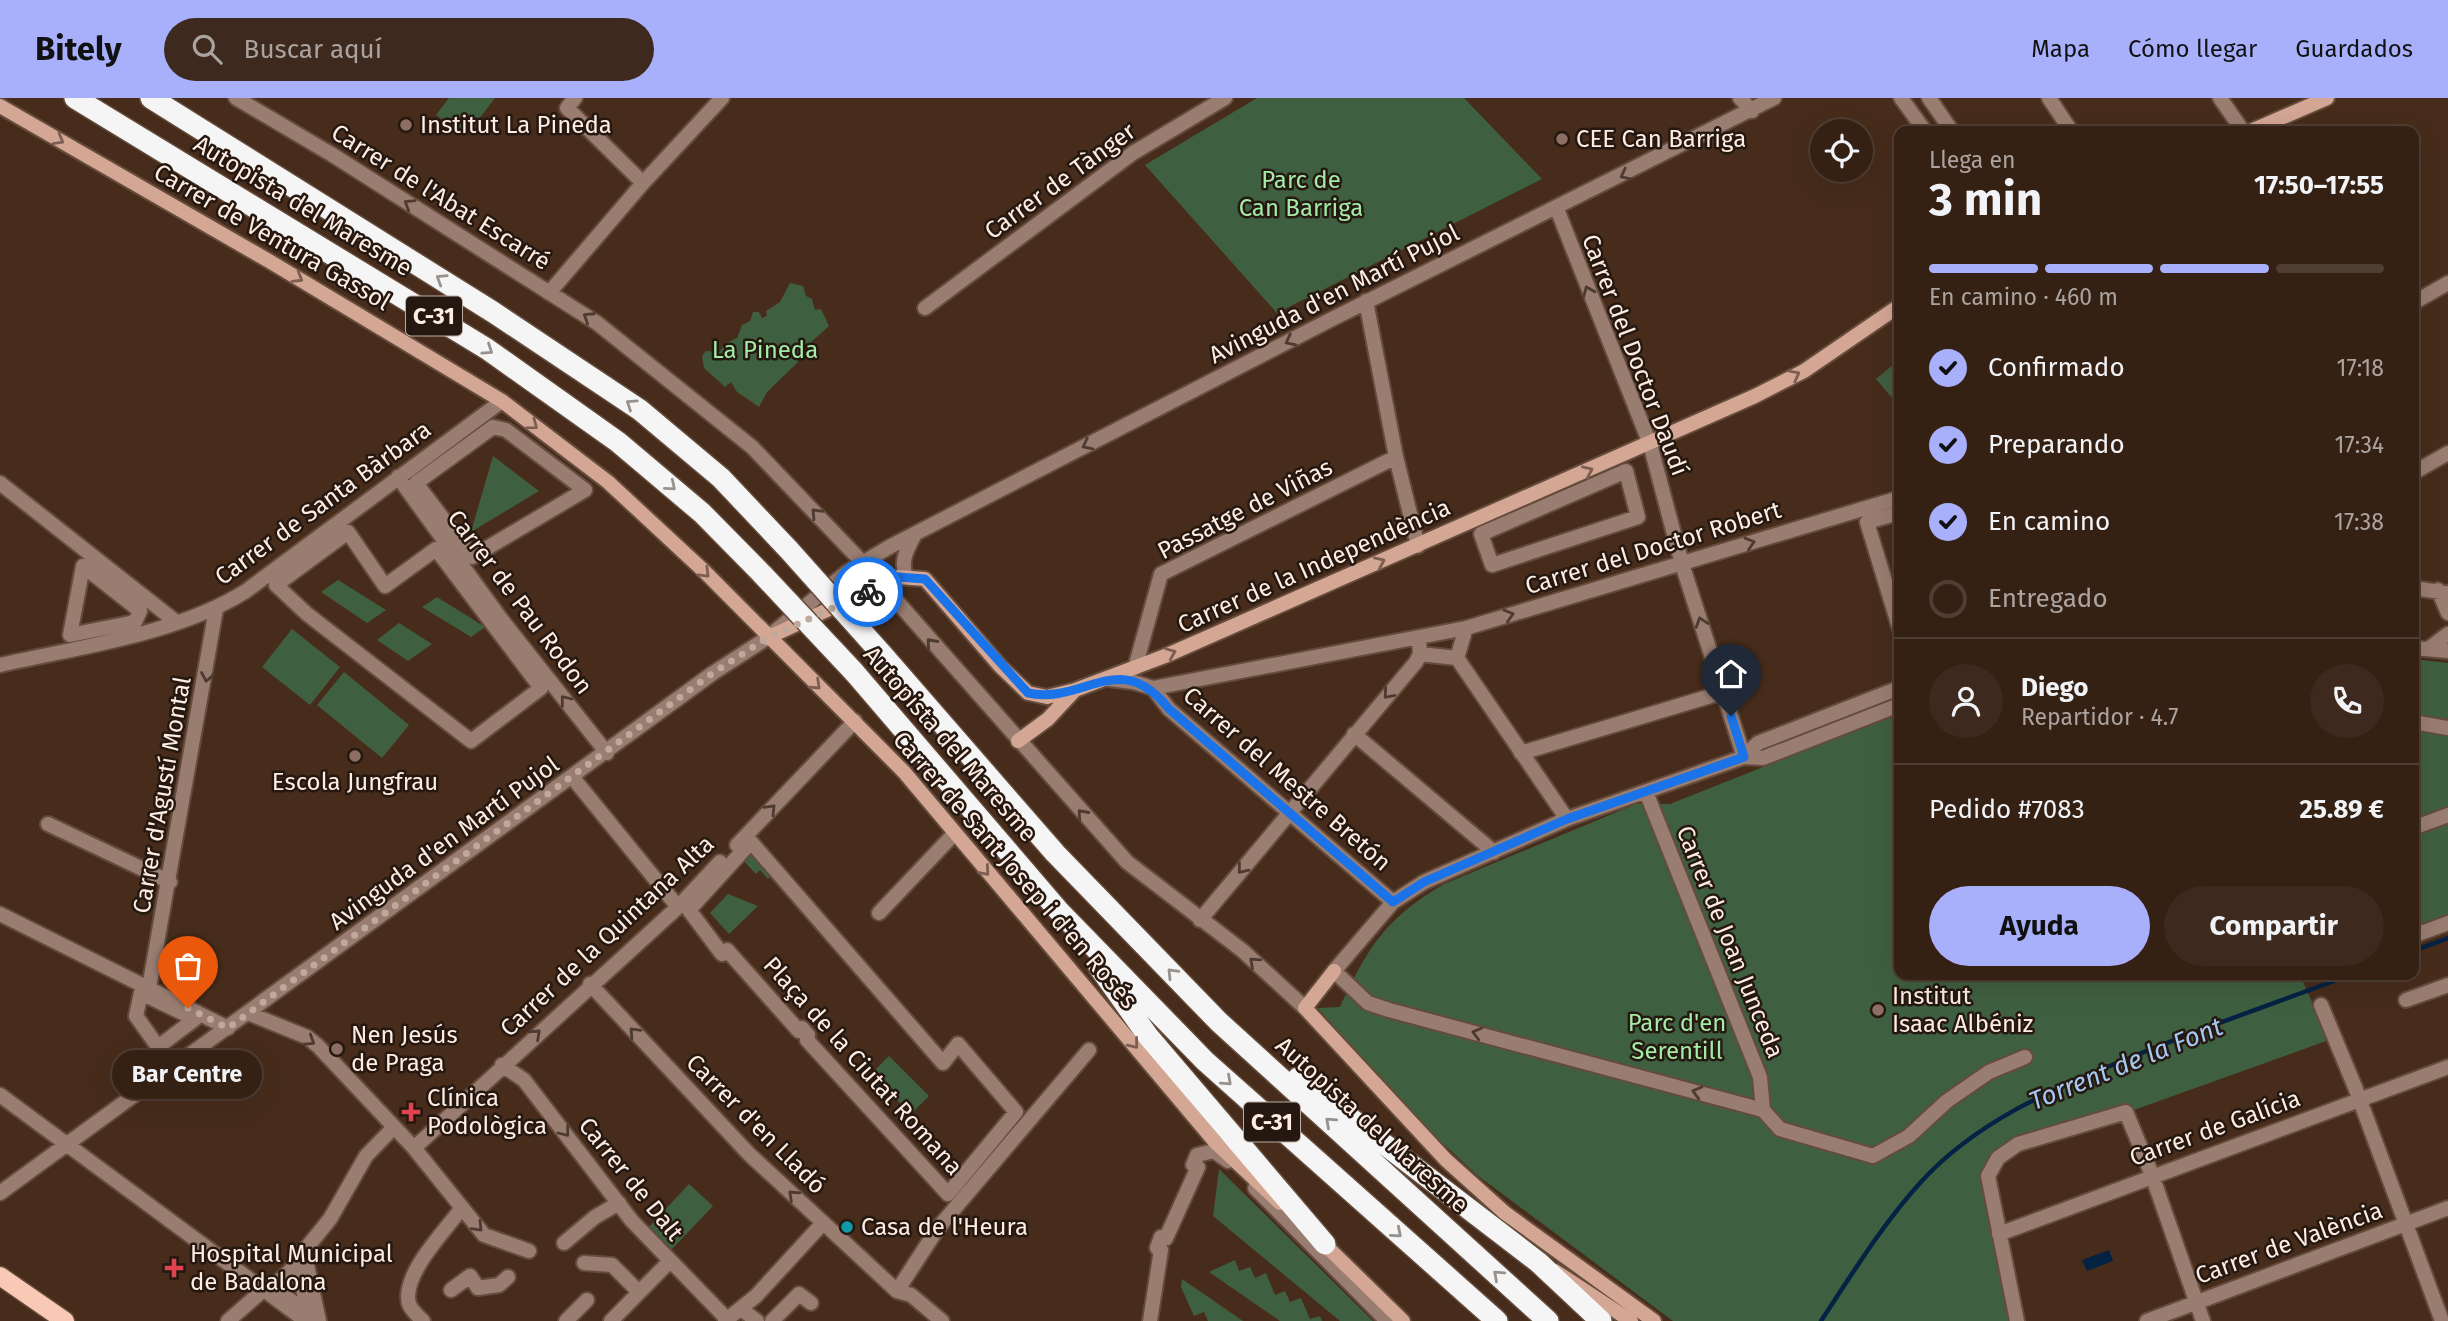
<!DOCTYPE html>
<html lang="es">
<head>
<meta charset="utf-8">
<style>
	body { margin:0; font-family:"Fira Sans",sans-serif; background:#3d291d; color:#f1f3f6; height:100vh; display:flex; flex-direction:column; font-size:26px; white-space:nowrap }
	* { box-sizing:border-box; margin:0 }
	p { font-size:23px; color:#aaa3a0 }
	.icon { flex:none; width:38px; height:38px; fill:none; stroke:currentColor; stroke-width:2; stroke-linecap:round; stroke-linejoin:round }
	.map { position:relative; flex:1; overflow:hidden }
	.sheet { position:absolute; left:1894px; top:28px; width:525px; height:854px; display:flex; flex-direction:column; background:#352114; border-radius:14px; box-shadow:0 7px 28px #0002,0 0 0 2px #4f3e34 }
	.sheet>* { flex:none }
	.tools { position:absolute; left:1810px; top:21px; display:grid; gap:14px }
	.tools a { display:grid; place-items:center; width:63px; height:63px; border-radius:50%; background:#352114; box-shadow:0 7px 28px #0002,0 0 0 2px #4f3e34; font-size:35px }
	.pin { position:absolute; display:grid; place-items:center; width:60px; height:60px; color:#fff; margin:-72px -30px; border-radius:50% 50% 50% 0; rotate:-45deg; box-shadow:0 0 7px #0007 }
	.pin .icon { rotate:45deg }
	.courier { position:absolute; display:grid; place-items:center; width:70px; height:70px; margin:-35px; border:5px solid #1a73e8; border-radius:50%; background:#fff; color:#222; box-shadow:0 2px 9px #0007 }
	.bubble { position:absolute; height:49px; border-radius:24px; background:#352114; box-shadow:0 7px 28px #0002,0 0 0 2px #4f3e34; font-size:23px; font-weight:700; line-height:49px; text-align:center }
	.summary em { font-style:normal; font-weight:700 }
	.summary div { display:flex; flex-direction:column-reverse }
	.summary { display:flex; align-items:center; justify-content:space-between; height:119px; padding:0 35px }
	h1 { font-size:46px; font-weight:700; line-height:52px }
	.bar { display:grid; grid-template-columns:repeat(4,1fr); gap:10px 7px; align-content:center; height:84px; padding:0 35px }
	.bar i { height:9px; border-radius:5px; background:#4f3e34 }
	.bar .current { background:#a8b0fc }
	.bar p { grid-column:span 4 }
	.line { display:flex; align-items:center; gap:18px; padding:0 35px; border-top:2px solid #4f3e34 }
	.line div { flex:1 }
	.round { display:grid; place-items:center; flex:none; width:74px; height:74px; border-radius:37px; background:#3d291d }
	ol { padding:0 35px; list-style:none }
	li { display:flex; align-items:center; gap:21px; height:77px }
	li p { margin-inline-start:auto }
	li .icon { padding:7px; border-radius:50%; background:#a8b0fc; color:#111; stroke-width:4 }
	li:last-child { color:#aaa3a0 }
	li i { width:38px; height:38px; border:4px solid #4f3e34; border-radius:50% }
	.primary-button { display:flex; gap:14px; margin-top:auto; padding:14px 35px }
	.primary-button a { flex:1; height:80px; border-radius:42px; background:#a8b0fc; color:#111; font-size:28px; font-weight:700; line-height:80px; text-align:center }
	.primary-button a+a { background:#3d291d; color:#f1f3f6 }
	header { display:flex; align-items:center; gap:42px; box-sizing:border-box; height:98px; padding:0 35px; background:#a8b0fc; color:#111 }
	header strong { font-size:33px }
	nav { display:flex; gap:38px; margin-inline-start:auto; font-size:24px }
	.search { width:490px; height:63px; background:#3d291d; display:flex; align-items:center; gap:18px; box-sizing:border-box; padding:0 24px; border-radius:38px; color:#aaa3a0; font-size:26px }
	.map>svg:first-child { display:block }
	.green { fill:#3f6040 }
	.water { fill:#042243 }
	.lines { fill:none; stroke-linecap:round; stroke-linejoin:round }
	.stream { stroke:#042243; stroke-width:4.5 }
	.street-casing { stroke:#644b3b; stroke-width:18 }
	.secondary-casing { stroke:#644b3b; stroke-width:18 }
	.primary-casing { stroke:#644b3b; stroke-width:21 }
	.highway-casing { stroke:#644b3b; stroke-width:24 }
	.street { stroke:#9a7d71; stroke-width:14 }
	.secondary { stroke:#d4a694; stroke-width:14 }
	.primary { stroke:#f9c9b6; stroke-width:18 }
	.highway { stroke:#f5f5f5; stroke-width:21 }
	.highway-bridge-casing { stroke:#644b3b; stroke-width:24; stroke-linecap:butt }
	.highway-bridge { stroke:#f5f5f5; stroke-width:21 }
	.oneway { stroke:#7c5f52 }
	.oneway2 { stroke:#4d3b32 }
	.oneway3 { stroke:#97928e }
	.done { stroke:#bfa99c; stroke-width:7; stroke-dasharray:0 12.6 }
	.route { stroke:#1a73e8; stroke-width:9 }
	.education-dot { fill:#8d6e63; stroke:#241810; stroke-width:2.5 }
	.health-dot { fill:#e0444e; stroke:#241810; stroke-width:2.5 }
	.culture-dot { fill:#0f9aa8; stroke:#241810; stroke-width:2.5 }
	.labels { text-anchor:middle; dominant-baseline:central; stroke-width:5; stroke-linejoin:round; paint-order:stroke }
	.shield { fill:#241810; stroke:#bdaca3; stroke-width:2 }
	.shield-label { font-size:23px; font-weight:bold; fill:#ffece2 }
	.poi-label { font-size:24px; fill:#ffece2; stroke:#241810; text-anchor:start }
	.park-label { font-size:24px; fill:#a3eba6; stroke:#241810 }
	.street-label { font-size:24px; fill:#ffece2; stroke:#241810 }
	.water-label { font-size:26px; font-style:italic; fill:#a5c7f2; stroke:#241810 }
</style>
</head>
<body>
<header>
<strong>Bitely</strong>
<div class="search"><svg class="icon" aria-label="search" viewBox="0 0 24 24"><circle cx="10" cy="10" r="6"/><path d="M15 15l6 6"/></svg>Buscar aquí</div>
<nav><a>Mapa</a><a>Cómo llegar</a><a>Guardados</a></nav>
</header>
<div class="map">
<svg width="2448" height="1223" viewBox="0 0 2448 1223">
	<rect width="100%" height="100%" fill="#472c1b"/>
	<!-- green -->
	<path class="green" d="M449 0H495L466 38 436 17Z
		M1257 0H1464L1542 81 1277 215 1145 67Z
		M790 185 803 188 806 198 812 201 815 212 821 211 829 228 797 257 798 264 767 294 759 309 737 294 731 284 725 289 704 270 702 258 706 253 719 254 726 245 737 240 742 227 750 223 753 214H759L762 220 767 218 766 213 780 204Z
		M1899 262V308L1876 281Z
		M493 358 539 393 471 434Z
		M338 482 386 512 367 525 321 494Z
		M437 499 485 529 471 539 422 509Z
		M399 525 432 546 408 563 377 542Z
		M292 531 340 569 310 607 262 569Z
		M2413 561 2448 565V820L2413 833Z
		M344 574 409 627 382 660 317 607Z
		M1899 615V877H2300L2329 942 2134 1012 2125 1006 2084 1022 2071 1021 2009 1043 1989 1062 1981 1081 2011 1223H1673L1477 1077 1397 1003 1318 910 1340 909C1368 849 1385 821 1444 786L1636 706H1670Z
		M754 747 772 777 768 781 760 772 756 776 741 760Z
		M728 796 758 808 729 836 710 815Z
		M889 958 929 998 911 1016 871 976Z
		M1219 1071 1373 1223H1340L1213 1118Z
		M689 1086 713 1108 671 1152 648 1130Z
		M1235 1162 1239 1173 1250 1169 1255 1180 1266 1175 1275 1197 1285 1193 1290 1204 1301 1200 1310 1221 1320 1218 1322 1223H1280L1209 1174Z
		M1182 1181 1243 1223H1244H1208L1204 1214 1194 1218 1181 1189Z"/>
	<!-- water -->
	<path class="water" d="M2109 1152 2113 1163 2087 1173 2082 1162Z"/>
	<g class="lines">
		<!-- stream -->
		<path class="stream" d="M2413 853 2448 840
			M1821 1223C1852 1176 1882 1127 1920 1085 1975 1024 2052 991 2127 961 2201 930 2276 905 2350 877"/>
		<!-- street casing -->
		<g class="street-casing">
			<path id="street" d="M236 0 331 56 597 225 752 349 863 465 1127 764 1243 853 1305 910
				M575 0 567 10 643 85
				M1740 0 1752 13
				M1901 0 1925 33
				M1929 0 1952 33
				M2049 0 2071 33
				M2220 0 2243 33
				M1557 111 1650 346 1682 466 1744 659
				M549 195 643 85 722 0
				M1366 203 1396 359 1418 448
				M2413 205 2448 185
				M925 210 1133 55 1225 0
				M493 329 506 332 585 392 472 459 416 385Z
				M1626 373 1638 419 1492 467 1481 436Z
				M2413 375 2448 355
				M398 379 501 521 607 655
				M0 385 175 523
				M1899 415 1867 424 1899 529
				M348 434 385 488 436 451 541 590 471 643 307 516 276 487Z
				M83 468 140 513 135 524 70 537Z
				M906 479C900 463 907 451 915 436
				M2413 490 2448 495
				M2438 492 2448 515
				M1466 530 1457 560 1567 721
				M2413 550 2448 553
				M2428 551 2448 536
				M1420 556 1457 560
				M0 567C79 549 178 536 246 493L502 303
				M1135 570 1161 476 1396 359
				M1108 581 1133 584 1153 590 1466 530 1899 400
				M1153 590 1169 611 1393 804
				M1899 607 1763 660 1744 659 1567 721 1424 784 1393 804 1334 873 1368 905 1389 912 1763 1012 1780 1031 1873 1058 1909 1038 1947 1003 1989 974 2025 959
				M2413 624 2448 630
				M1354 636 1494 754
				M1521 655 1724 594
				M1744 659 1758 645 1899 590
				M573 680 678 809
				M1646 694 1760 979 1763 1012
				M48 726 170 784
				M2413 730 2448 717
				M751 744 943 965 958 946 1016 1014 948 1096 807 942 808 937 802 930 799 933 727 852 722 856 689 812Z
				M737 747 855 623
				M879 815 953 737
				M0 816 228 930
				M1200 822 1416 564 1420 556 1419 540
				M2413 838 2448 825
				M590 886 749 1056 897 1193 911 1197 942 1223
				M149 890 216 511
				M141 895 195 921 158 949 136 918Z
				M2406 902 2448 887
				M2321 907 2355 989 2442 1223
				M248 915 307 939 318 948 414 1050 484 1137 529 1153
				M502 967 524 982 632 1123 727 1221
				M0 997 306 1223
				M414 1050 678 809 720 764
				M1255 1090 1387 1223
				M0 1095 713 575 767 540 847 474 891 448 1334 220 1774 0
				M1999 1136 2448 969
				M564 1145 595 1119 619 1105
				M584 1165 612 1167 638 1193
				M297 1166 309 1216 273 1189Z
				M451 1192 470 1178 478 1190 499 1187 508 1179
				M897 1193 938 1130 1089 952
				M741 1211 757 1223
				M228 1223 270 1186
				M319 1223 304 1153 330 1121 366 1058 394 1029
				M423 1223C418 1218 412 1213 409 1206 401 1177 445 1133 461 1111
				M566 1223 587 1202
				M611 1223 669 1164
				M725 1223 756 1198 823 1125
				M772 1223 799 1196 811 1205
				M1150 1223 1161 1152 1157 1150 1161 1139 1166 1140 1198 1069 1193 1067 1197 1057 1214 1053 1228 1063
				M2017 1223 1988 1078 1998 1060 2018 1046 2126 1014 2152 1077 2203 1223
				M2147 1223 2448 1110"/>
		</g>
		<!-- secondary casing -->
		<g class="secondary-casing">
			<path id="secondary" d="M0 8 269 163 502 303 608 384 704 473 904 674 1216 1045 1280 1105
				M2251 33 2327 0
				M767 540 898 479 925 481 1000 568 1028 595 1047 599 1075 592 1165 558 1755 298 1804 273 1899 208
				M1018 643 1048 621 1075 592
				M1334 873 1305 910 1446 1062 1505 1115 1654 1223
				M1318 1140 1403 1223
				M1555 1173 1631 1223"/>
		</g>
		<!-- primary casing -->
		<g class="primary-casing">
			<path id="primary" d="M0 1178 65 1223"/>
		</g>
		<!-- highway casing -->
		<g class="highway-casing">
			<path id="highway" d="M75 0 487 251 618 344 702 415 763 477
				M151 0 493 214 640 312 721 380 789 452
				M881 555 1055 755 1219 924 1548 1223
				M854 574 1059 813 1205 963 1497 1223
				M1099 869 1148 938 1325 1146
				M1298 980 1538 1164 1601 1223"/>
		</g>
		<!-- street -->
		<use href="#street" class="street"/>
		<!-- secondary -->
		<use href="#secondary" class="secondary"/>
		<!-- primary -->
		<use href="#primary" class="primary"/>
		<!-- highway -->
		<use href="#highway" class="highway"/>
		<!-- highway-bridge casing -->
		<g class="highway-bridge-casing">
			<path id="highway-bridge" d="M789 452 881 555
				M763 477 854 574"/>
		</g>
		<!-- highway-bridge -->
		<use href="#highway-bridge" class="highway-bridge"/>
	</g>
	<!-- one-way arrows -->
	<defs><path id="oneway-chevron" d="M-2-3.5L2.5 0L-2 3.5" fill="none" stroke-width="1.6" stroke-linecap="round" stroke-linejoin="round" transform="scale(1.75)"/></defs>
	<g class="oneway">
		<use href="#oneway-chevron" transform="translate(59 42) rotate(30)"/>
		<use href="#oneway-chevron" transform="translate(298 180) rotate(31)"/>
		<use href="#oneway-chevron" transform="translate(1795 277) rotate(-28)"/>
		<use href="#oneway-chevron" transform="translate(533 327) rotate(37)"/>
		<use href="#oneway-chevron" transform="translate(1588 373) rotate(-24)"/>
		<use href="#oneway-chevron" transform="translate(1380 464) rotate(-24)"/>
		<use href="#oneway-chevron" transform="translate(705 475) rotate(45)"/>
		<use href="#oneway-chevron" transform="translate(1171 555) rotate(-23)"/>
		<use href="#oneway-chevron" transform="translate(816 587) rotate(43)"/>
		<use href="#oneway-chevron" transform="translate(985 773) rotate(49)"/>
		<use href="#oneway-chevron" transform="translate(1134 946) rotate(51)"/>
	</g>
	<g class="oneway2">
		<use href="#oneway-chevron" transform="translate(1625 77) rotate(153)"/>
		<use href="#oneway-chevron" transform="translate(409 106) rotate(-148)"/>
		<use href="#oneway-chevron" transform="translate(1588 193) rotate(-113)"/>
		<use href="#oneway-chevron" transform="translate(588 219) rotate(-147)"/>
		<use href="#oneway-chevron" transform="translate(1290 243) rotate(153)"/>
		<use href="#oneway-chevron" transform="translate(1087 347) rotate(153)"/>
		<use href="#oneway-chevron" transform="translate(816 415) rotate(-134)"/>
		<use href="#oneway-chevron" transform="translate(1750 445) rotate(-17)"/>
		<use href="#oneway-chevron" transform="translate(1509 517) rotate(-17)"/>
		<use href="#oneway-chevron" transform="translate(1701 524) rotate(-108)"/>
		<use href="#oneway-chevron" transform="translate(931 545) rotate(-132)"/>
		<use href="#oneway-chevron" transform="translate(207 579) rotate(100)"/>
		<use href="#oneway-chevron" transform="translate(1388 596) rotate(131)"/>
		<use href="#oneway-chevron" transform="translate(565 602) rotate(-128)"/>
		<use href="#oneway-chevron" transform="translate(771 711) rotate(-46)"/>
		<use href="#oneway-chevron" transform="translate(1082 716) rotate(-132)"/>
		<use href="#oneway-chevron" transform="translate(1242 771) rotate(129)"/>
		<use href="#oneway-chevron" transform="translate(1254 864) rotate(-138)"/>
		<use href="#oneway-chevron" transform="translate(634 934) rotate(-133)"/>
		<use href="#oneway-chevron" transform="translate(1477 935) rotate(-165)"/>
		<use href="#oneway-chevron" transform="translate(536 936) rotate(-43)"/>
		<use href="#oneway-chevron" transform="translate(310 943) rotate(33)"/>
		<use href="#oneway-chevron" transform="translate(1697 994) rotate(-165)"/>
		<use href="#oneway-chevron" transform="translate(565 1034) rotate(52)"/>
		<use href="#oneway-chevron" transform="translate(793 1097) rotate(-137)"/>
		<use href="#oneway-chevron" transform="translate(478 1129) rotate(46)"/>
	</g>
	<g class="oneway3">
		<use href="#oneway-chevron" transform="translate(441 181) rotate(-148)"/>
		<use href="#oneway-chevron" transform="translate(488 252) rotate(34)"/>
		<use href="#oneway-chevron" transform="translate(631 306) rotate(-146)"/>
		<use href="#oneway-chevron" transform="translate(671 388) rotate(40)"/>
		<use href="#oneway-chevron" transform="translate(1172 875) rotate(-134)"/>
		<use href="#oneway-chevron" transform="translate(1227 983) rotate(42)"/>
		<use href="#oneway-chevron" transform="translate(1330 1024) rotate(-138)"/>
		<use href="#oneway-chevron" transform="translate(1397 1135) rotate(41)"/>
		<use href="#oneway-chevron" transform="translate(1498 1177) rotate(-138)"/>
	</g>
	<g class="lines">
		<!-- done -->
		<path class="done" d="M188 910 228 930 713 575 767 540 868 494"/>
		<!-- route -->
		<path class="route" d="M868 494 898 479 925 481 1028 595C1085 607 1119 548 1169 611L1393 804 1424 784 1567 721 1744 659 1731 618"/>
	</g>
	<!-- markers -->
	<g class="education-dot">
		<circle cx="406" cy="27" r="7"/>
		<circle cx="1562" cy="41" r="7"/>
		<circle cx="355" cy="658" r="7"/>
		<circle cx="1878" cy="912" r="7"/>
		<circle cx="337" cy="951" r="7"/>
	</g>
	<g class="health-dot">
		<path d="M407.5 1003.5h7v7h7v7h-7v7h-7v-7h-7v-7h7z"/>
		<path d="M170.5 1159.5h7v7h7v7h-7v7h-7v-7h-7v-7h7z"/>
	</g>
	<circle class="culture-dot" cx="847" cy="1129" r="7"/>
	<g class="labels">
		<!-- shield labels -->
		<g class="shield">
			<rect x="406" y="198.5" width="56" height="39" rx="5"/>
			<rect x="1244" y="1004.5" width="56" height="39" rx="5"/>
		</g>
		<g class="shield-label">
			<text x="434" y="218">C-31</text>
			<text x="1272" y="1024">C-31</text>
		</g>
		<!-- poi labels -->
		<g class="poi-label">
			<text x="420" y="27">Institut La Pineda</text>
			<text x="1576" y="41">CEE Can Barriga</text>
			<text x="355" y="684" text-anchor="middle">Escola Jungfrau</text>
			<text x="1892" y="898">Institut<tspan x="1892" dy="28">Isaac Albéniz</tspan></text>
			<text x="351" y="937">Nen Jesús<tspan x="351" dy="28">de Praga</tspan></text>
			<text x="427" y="1000">Clínica<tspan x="427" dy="28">Podològica</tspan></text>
			<text x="861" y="1129">Casa de l'Heura</text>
			<text x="190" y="1156">Hospital Municipal<tspan x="190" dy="28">de Badalona</tspan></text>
		</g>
		<!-- park labels -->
		<g class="park-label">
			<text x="1301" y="82">Parc de<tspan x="1301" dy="28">Can Barriga</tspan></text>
			<text x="765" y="252">La Pineda</text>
			<text x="1677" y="925">Parc d'en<tspan x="1677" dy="28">Serentill</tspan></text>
		</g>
		<!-- street labels -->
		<g class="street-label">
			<text transform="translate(1060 83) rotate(-36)">Carrer de Tànger</text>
			<text transform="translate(441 99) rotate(32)">Carrer de l'Abat Escarré</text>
			<text transform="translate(303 108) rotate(31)">Autopista del Maresme</text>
			<text transform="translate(272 139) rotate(30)">Carrer de Ventura Gassol</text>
			<text transform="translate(1334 196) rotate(-27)">Avinguda d'en Martí Pujol</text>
			<text transform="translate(1635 257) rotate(69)">Carrer del Doctor Daudí</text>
			<text transform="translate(323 405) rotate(-36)">Carrer de Santa Bàrbara</text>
			<text transform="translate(1245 411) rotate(-27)">Passatge de Viñas</text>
			<text transform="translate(1653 450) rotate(-17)">Carrer del Doctor Robert</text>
			<text transform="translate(1314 468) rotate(-24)">Carrer de la Independència</text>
			<text transform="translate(520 504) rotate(53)">Carrer de Pau Rodon</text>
			<text transform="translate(950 646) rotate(49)">Autopista del Maresme</text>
			<text transform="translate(1287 681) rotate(41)">Carrer del Mestre Bretón</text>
			<text transform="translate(162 697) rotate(-80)">Carrer d'Agustí Montal</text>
			<text transform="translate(444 745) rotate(-36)">Avinguda d'en Martí Pujol</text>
			<text transform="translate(1015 772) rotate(49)">Carrer de Sant Josep i d'en Rosés</text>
			<text transform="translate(607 838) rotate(-43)">Carrer de la Quintana Alta</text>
			<text transform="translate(1730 844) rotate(68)">Carrer de Joan Junceda</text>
			<text transform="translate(863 968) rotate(48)">Plaça de la Ciutat Romana</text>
			<text transform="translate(756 1026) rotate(45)">Carrer d'en Lladó</text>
			<text transform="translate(1372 1027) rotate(42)">Autopista del Maresme</text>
			<text transform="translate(2215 1030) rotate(-20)">Carrer de Galícia</text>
			<text transform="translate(631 1081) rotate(51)">Carrer de Dalt</text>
			<text transform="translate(2289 1145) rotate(-20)">Carrer de València</text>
		</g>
		<!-- water labels -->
		<g class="water-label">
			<text transform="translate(2126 966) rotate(-22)">Torrent de la Font</text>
		</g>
	</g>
</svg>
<div class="tools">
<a><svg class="icon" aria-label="locate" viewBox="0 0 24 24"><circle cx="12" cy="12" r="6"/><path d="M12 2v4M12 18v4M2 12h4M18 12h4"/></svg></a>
</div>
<div class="pin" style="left:188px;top:910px;background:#ea580c"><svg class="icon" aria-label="bag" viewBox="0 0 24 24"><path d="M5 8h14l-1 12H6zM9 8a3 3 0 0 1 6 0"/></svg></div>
<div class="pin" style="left:1731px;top:618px;background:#1f2937"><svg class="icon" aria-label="home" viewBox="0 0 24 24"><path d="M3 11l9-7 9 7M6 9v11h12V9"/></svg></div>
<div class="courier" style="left:868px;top:494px"><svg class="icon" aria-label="bike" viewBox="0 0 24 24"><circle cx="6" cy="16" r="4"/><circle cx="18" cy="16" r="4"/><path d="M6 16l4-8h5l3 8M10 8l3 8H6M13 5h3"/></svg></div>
<div class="bubble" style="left:112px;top:952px;width:150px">Bar Centre</div>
<section class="sheet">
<div class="summary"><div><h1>3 min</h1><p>Llega en</p></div><em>17:50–17:55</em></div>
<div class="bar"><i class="current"></i><i class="current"></i><i class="current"></i><i></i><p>En camino · 460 m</p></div>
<ol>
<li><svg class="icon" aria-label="check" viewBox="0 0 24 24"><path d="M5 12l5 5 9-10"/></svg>Confirmado<p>17:18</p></li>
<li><svg class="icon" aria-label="check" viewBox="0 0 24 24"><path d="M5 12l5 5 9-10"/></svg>Preparando<p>17:34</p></li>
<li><svg class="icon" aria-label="check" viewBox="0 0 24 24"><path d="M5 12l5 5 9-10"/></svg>En camino<p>17:38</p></li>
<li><i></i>Entregado</li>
</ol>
<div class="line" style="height:126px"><a class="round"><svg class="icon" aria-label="person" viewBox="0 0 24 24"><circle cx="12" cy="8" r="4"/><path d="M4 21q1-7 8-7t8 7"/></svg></a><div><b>Diego</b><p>Repartidor · 4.7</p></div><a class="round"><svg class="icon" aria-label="phone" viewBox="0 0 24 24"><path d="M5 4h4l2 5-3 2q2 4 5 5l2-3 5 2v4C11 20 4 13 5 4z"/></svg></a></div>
<div class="line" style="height:91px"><div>Pedido #7083</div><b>25.89 €</b></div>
<div class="primary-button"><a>Ayuda</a><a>Compartir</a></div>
</section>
</div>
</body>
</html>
